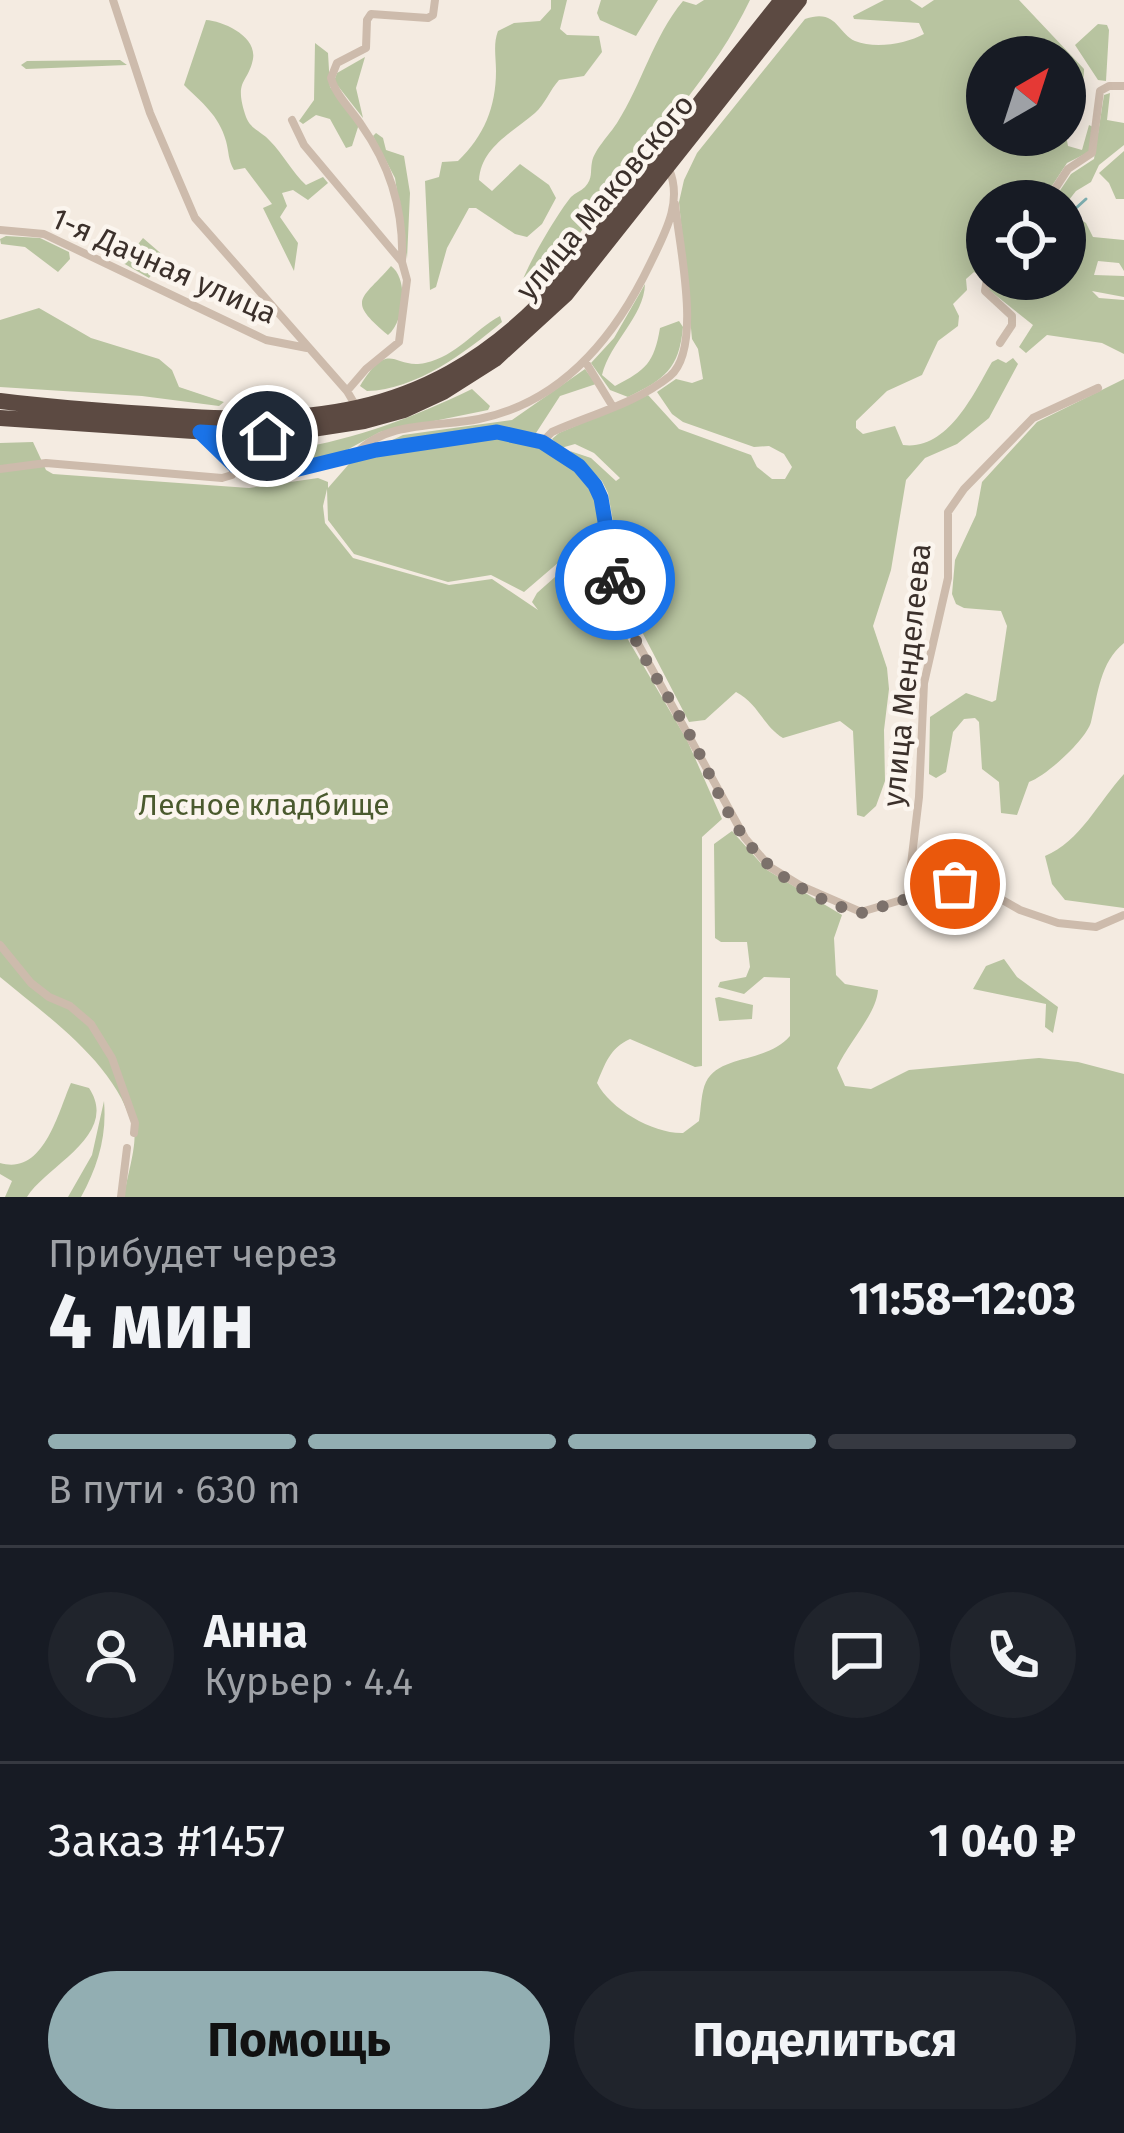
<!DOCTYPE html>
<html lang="ru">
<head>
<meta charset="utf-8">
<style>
	body { margin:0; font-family:"Fira Sans",sans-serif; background:#20242c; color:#f1f3f6; height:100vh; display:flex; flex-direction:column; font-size:45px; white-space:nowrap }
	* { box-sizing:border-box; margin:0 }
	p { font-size:39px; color:#9ea1a6 }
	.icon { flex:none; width:66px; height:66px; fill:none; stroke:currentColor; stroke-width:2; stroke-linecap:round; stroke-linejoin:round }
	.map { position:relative; height:1197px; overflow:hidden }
	.sheet { display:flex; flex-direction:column; background:#171b24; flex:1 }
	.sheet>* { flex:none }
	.needle { width:78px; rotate:39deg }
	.fabs { position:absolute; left:966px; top:36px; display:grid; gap:24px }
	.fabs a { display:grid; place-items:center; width:120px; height:120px; border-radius:50%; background:#171b24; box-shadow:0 6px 30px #0003; font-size:60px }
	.pin { position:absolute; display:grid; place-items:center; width:102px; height:102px; color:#fff; margin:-51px; border:6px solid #fff; border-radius:50%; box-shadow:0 3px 12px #0007 }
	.courier { position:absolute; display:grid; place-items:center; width:120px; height:120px; margin:-60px; border:9px solid #1a73e8; border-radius:50%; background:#fff; color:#222; box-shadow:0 3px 15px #0007 }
	.summary em { font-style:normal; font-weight:700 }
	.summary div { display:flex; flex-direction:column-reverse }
	.summary { display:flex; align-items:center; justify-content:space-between; height:204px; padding:0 48px }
	h1 { font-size:78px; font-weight:700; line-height:90px }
	.bar { display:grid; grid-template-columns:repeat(4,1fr); gap:18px 12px; align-content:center; height:144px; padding:0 48px }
	.bar i { height:15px; border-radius:9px; background:#363941 }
	.bar .on { background:#92aeb2 }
	.bar p { grid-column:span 4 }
	.line { display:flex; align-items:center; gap:30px; padding:0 48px; border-top:3px solid #363941 }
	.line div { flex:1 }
	.round { display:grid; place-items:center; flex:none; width:126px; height:126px; border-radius:63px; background:#20242c }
	.cta { display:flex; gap:24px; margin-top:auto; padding:24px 48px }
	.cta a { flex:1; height:138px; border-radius:72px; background:#92aeb2; color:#111; font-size:48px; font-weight:700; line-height:138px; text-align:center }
	.cta a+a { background:#20242c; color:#f1f3f6 }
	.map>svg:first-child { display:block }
	.green { fill:#b8c4a0; fill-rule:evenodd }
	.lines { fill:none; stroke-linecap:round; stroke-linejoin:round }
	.stream { stroke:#7fb0b2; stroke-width:3 }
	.street { stroke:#cdbbac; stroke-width:8 }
	.highway { stroke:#5c4a42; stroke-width:16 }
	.done { stroke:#7c716b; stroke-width:12; stroke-dasharray:0 21.6 }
	.route { stroke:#1a73e8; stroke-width:15 }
	.labels { text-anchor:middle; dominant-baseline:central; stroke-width:9; stroke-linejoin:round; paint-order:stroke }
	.street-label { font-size:30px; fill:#3b302b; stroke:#fbf5ee }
	.park-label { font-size:30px; fill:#4a5a2e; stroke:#fbf5ee }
</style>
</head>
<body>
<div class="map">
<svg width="1124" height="1197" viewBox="0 0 1124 1197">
	<rect width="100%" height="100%" fill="#f4ebe1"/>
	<!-- green -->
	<path class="green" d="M551 0H567L560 29 567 35 599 36 602 52 584 76 559 80C550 90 545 104 535 113 513 132 481 147 479 180L492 191 520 164 549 185 556 198 542 224 527 237 515 234 476 208H469L447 248 436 287 430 290 425 181 439 177 442 162 458 161C484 136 496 107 496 71 496 57 493 44 498 31L514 23 540 21 551 9Z
		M601 0H658L636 36 600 20 597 13Z
		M704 0H750C715 73 657 134 607 196 581 228 557 276 520 293 517 280 559 211 571 197 575 193 581 191 585 187 593 178 590 172 592 162 594 150 610 134 617 123 642 84 653 37 683 1L696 5Z
		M884 0H910L922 8 934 0H1019L1084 69C1085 95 1061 119 1068 146L1082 150 1089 125 1093 127 1089 152 1067 163 1042 201H987V273L983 277 974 272 966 279 967 290 953 304 959 316 958 326 938 341 922 375 887 391 856 421V428L863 434 895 426 903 445C948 451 974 393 992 362L998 359 1006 363 1013 358 1018 364 989 418 957 444 925 458 906 480 891 570 873 626 887 668 889 689 884 730 885 781 876 806 864 817 857 815 853 731 840 721 783 738C763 726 758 703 736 692L705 720 689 722 628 605 608 493 602 481 570 451 591 458 616 481 620 478 594 453 575 444 561 448 552 439 559 433 648 395 679 429 751 455 757 467 772 479H785L792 467 784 454 769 446 754 447 683 422 672 414 657 392 676 379 692 383 703 379 698 349 692 339 679 202 684 180 697 153 805 19C837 8 837 33 855 41 875 49 906 44 924 34L919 23 854 19 853 16ZM987 57H1065V135H987Z
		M206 20C223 21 257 36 253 59 248 84 234 79 245 114 250 130 260 130 270 141 283 154 292 172 306 185L323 177 328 183 308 200 293 190 282 193 287 206 280 217 298 243 294 271 263 208 272 204 245 168 234 170C228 160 229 152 226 141 219 115 201 102 184 85Z
		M1098 24 1107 25 1109 30 1106 81 1098 80 1075 45Z
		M315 43 328 53 330 87 359 124 352 146 346 148 330 119 316 115 303 124 299 121 314 100Z
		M365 57 356 88 363 118 334 81 337 73Z
		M120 60 127 65 26 69 21 65 27 61Z
		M1110 93 1107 120 1124 123V145L1099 165 1091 182 1076 191 1065 205V201H1053L1071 174 1094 159 1104 95Z
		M376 133 383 138 386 150 404 156 410 193 407 259 395 178 373 136Z
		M1124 151V199H1116L1109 183 1099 173Z
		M1077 217 1086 223 1093 237 1124 240V271L1119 263 1098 261 1094 275 1124 276V297L1092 291 1099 298 1124 300V354L1102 343 1047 335 1026 353 1019 347 1033 325 989 290 988 282 1065 279V264L1073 256 1078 258 1079 247 1069 225Z
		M6 236 40 238 69 252 70 259 58 272 25 247 1 244 0 239Z
		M143 238 165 257 149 278 123 263Z
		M391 266C409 279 404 322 388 335 345 299 362 300 391 266Z
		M645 284C644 317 610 342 602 375L615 386C646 370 654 363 660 328L679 321 683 327C679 369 665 379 628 397L610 390 591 363 614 338Z
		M39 308 91 338 159 359 172 370 179 387 224 402 219 406 142 396 0 387V320Z
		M500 316 502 322C466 352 416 390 367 391L360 386C390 337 393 370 425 363 457 356 474 330 500 316Z
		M585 369 596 384 560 396 536 433 501 429 386 443 403 435 512 420Z
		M1124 379V643C1100 662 1098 694 1091 722 1086 740 1046 776 1029 782L1017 815 1001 813 999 782 982 769 979 722 975 718 964 719 953 732 946 772 936 778 929 774 930 717 966 693 992 702 996 700 1007 626 1001 611 964 608 956 604 952 594 955 560 976 515 982 482 1037 422Z
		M472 389 490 406 488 410 380 432 332 458 273 469 255 467 228 449C246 445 271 452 293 449 357 439 414 417 472 389Z
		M495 436C557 441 592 470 603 530L580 544 524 592 491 575 448 582 354 554 328 520 327 489 323 506 325 523 353 558 449 585 492 579 538 610 532 602 537 593 591 545H603L613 609 620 626 687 740 722 819 702 837V1066L695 1067 630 1039C610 1048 605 1064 597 1083 610 1109 654 1134 683 1133L699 1121C701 1110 701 1092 706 1082 720 1054 765 1064 790 1036V978L764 977 744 994 718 987 720 982 746 977 750 967 747 942H721L715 938 714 844 732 831 767 870 842 915 834 938 836 975 845 984 878 990C876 1015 849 1041 837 1068L845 1086 871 1089 909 1070 1039 1058 1078 1062 1124 1074V1197H124C126 1181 137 1145 134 1132 119 1065 49 1018 0 977V443L33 442 46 470 53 474 249 488 318 478 328 482V488L356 456Z
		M1124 774V908L1065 900 1052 884 1045 856C1080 842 1099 801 1124 774Z
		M957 890 976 891 990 903 962 927 955 914 931 916 920 908 921 900Z
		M1004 959 1017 977 1058 1007 1053 1033 1045 1027 1046 1004 973 989 986 966Z
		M719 997 753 1005 752 1019 719 1021 715 998Z
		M71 1083 89 1088C120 1135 47 1165 27 1197H5L12 1181 0 1174V1163C44 1176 58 1112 71 1083Z
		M104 1101C107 1136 98 1166 81 1197H68L92 1155Z"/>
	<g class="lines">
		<!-- stream -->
		<path class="stream" d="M1065 218 1086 199"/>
		<!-- street -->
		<path class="street" d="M113 0 150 113 195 218 347 391 357 408
			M292 120 304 145 402 262 407 280 399 342 366 369 347 391
			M1047 201 1068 169 1092 153 1100 91 1109 86H1124
			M0 230 44 234 266 340 307 348
			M402 262C404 212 391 167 362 126 352 110 336 96 331 78L337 63 366 48 367 20 371 14 428 18 433 15 435 0
			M987 279 985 291 1012 316V325L1000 343
			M585 361 613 407
			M203 436 235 466 274 475 376 450 497 432 516 434 542 442 570 459 595 485 601 498 619 606 626 622 745 838 770 867 801 886 861 912 955 884 978 886 1020 910 1058 923 1096 927 1124 915
			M542 442 552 432C590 415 637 403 670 376 703 348 679 245 675 204
			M357 453C385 421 440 427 479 419 563 402 615 337 650 264 665 233 683 202 669 169
			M0 469 46 463 222 478 232 475 235 466
			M907 898 919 797 924 683 948 578V512L964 489 1033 418 1098 388
			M0 945 31 983 49 997 70 1006 91 1024 112 1058 135 1123 134 1133
			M121 1197 127 1148"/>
		<!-- highway -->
		<path class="highway" d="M0 401C49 407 98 411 147 414 303 426 421 422 540 304L782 0
			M0 418 267 436 364 421 404 410 443 392 495 359 566 294 799 0"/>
	</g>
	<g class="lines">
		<!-- done -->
		<path class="done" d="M615 580C625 638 665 687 692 739 715 783 731 832 770 866 793 886 831 906 861 913L955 884"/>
		<!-- route -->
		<path class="route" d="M267 436 200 432 235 466 274 475 376 450 497 432 542 442 579 466 595 485 601 498 615 580"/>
	</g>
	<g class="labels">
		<!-- street labels -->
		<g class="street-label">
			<text transform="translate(605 197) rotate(-50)">улица Маковского</text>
			<text transform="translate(164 266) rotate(24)">1-я Дачная улица</text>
			<text transform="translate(907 675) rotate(-84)">улица Менделеева</text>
		</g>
		<!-- park labels -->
		<g class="park-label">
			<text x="264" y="805">Лесное кладбище</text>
		</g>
	</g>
</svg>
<div class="fabs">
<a><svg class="needle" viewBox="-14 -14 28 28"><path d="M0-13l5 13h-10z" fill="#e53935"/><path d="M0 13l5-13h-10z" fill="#9ea1a6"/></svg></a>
<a><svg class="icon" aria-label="locate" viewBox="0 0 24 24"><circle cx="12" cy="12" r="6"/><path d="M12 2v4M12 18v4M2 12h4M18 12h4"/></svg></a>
</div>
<div class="pin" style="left:955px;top:884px;background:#ea580c"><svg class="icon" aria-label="bag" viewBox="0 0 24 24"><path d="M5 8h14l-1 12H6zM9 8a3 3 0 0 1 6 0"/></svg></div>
<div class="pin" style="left:267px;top:436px;background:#1f2937"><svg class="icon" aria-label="home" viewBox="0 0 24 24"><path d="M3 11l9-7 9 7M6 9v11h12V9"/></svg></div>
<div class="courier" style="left:615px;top:580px"><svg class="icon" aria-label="bike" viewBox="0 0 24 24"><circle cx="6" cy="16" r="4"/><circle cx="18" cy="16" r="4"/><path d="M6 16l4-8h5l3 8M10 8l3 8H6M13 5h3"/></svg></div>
</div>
<section class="sheet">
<div class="summary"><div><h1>4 мин</h1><p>Прибудет через</p></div><em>11:58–12:03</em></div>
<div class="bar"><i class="on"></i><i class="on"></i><i class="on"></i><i></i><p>В пути · 630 m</p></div>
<div class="line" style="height:216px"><a class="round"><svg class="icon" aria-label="person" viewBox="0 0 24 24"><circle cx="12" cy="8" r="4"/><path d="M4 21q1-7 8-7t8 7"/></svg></a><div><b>Анна</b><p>Курьер · 4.4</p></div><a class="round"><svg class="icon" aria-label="chat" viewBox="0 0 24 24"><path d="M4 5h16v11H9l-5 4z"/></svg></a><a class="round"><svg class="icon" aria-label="phone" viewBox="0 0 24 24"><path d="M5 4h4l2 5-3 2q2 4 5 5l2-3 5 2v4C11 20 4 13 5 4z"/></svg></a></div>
<div class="line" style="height:156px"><div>Заказ #1457</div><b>1 040 ₽</b></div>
<div class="cta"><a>Помощь</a><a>Поделиться</a></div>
</section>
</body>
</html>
